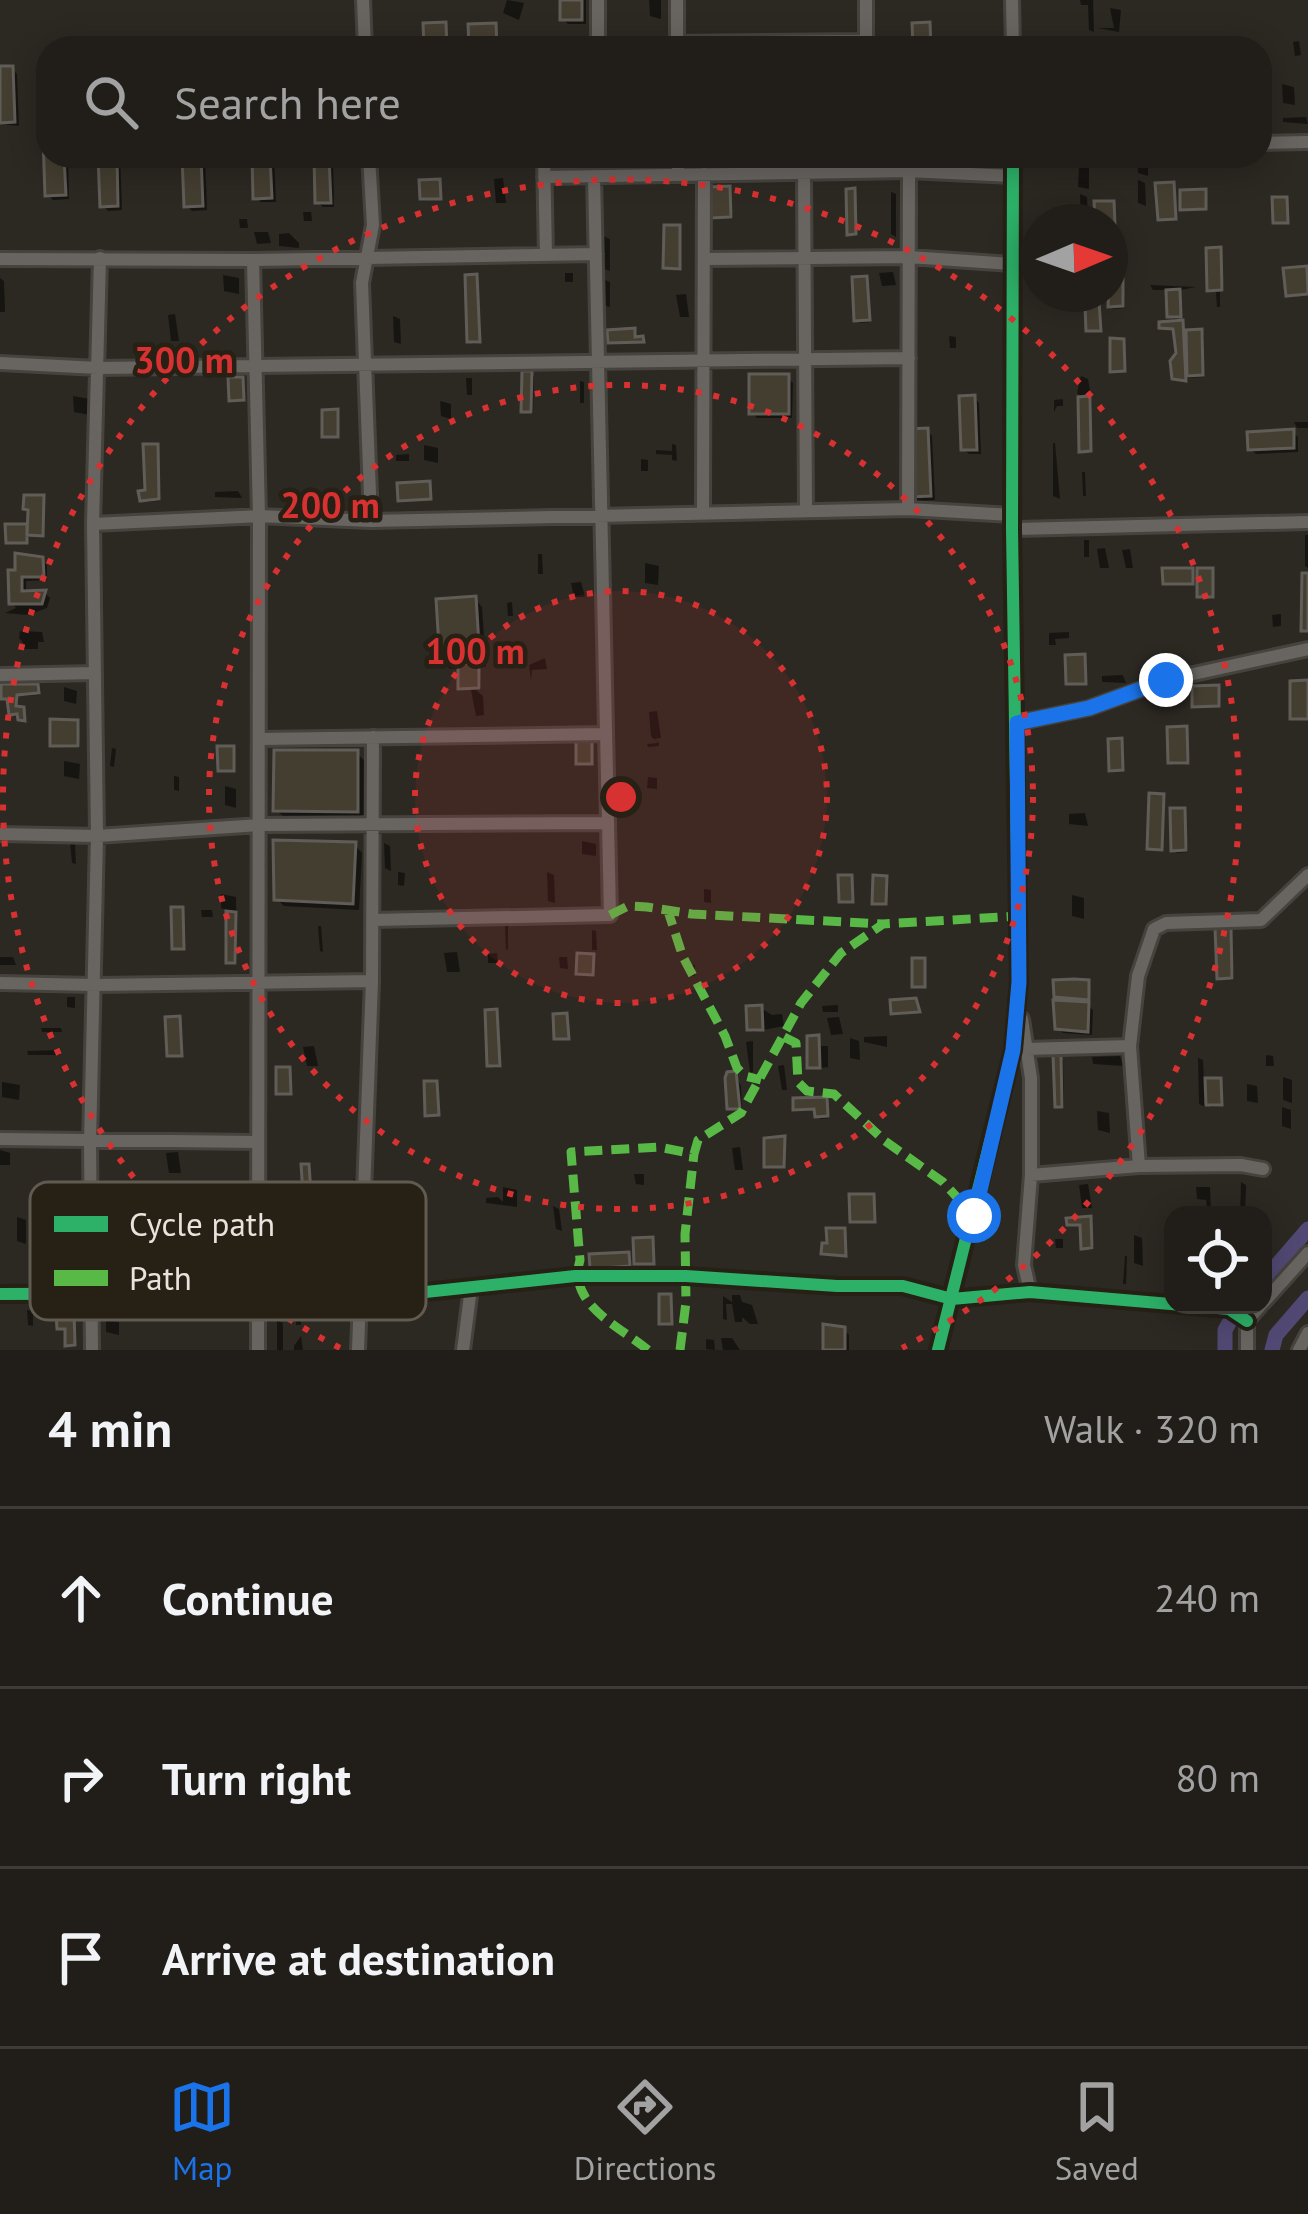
<!DOCTYPE html>
<html lang="en">
<head>
<meta charset="utf-8">
<style>
	body { margin:0; font-family:"PT Sans",sans-serif; background:#2d2b27; color:#f1f3f6 }
	.controls { position:absolute; right:36px; bottom:36px; display:grid; overflow:hidden; border-radius:24px; box-shadow:0 6px 30px #0003 }
	.controls button { width:108px; height:108px; display:grid; place-items:center; padding:0; border:0; border-bottom:3px solid #3e3c39; background:#211e1a; color:#f1f3f6; font:60px sans-serif }
	.compass { position:absolute; left:1020px; top:204px; width:108px; height:108px; border-radius:50%; background:#211e1a; box-shadow:0 6px 30px #0003; rotate:88deg }
	.stop { position:absolute; width:36px; height:36px; margin:-27px; border:9px solid #1a73e8; border-radius:50%; background:#fff }
	.stop.end { background:#1a73e8; border-color:#fff; box-shadow:0 3px 12px #0008 }
	.list { margin:0; padding:0; list-style:none }
	h2 { display:flex; justify-content:space-between; align-items:center; height:156px; margin:0; padding:0 48px; font-size:51px }
	h2 small { font-size:39px; font-weight:400; color:#a2a2a2 }
	.list li { display:grid; grid-template-columns:78px 1fr auto; gap:36px; align-items:center; box-sizing:border-box; height:180px; padding:0 48px; border-top:3px solid #3e3c39 }
	.list b { display:block; font-size:45px; white-space:nowrap }
	.list em { font-size:39px; font-style:normal; color:#a2a2a2 }
	.icon { flex:none; width:66px; height:66px; fill:none; stroke:currentColor; stroke-width:2; stroke-linecap:round; stroke-linejoin:round }
	.map { position:relative; flex:none; width:1308px; height:1350px; overflow:hidden }
	.search { position:absolute; background:#211e1a; box-shadow:0 6px 30px #0003; left:36px; right:36px; top:36px; height:132px; display:flex; align-items:center; gap:30px; box-sizing:border-box; padding:0 42px; border-radius:36px; color:#a2a2a2; font-size:45px }
	.sheet { height:696px; background:#211e1a }
	nav { display:flex; justify-content:space-around; align-items:center; box-sizing:border-box; height:168px; border-top:3px solid #3e3c39; background:#211e1a; font-size:33px; color:#a2a2a2 }
	nav a { display:grid; justify-items:center; gap:6px }
	nav .on { color:#1a73e8 }
	.map>svg:first-child { display:block }
</style>
</head>
<body>
<div class="map">
<svg width="1308" height="1350" viewBox="0 0 1308 1350">
	<rect width="100%" height="100%" fill="#2c2822"/>
	<path fill="#0007" d="M507 0 524 3 519 20 503 13Z
		M563 0H586V24H568L563 19Z
		M649 0H661V19L650 16Z
		M1080 0H1093L1094 32 1089 30 1088 5H1081Z
		M1110 8 1121 10 1119 32 1098 28H1114Z
		M1299 41 1301 55 1295 56 1293 42Z
		M0 69H12L17 74 19 126 0 124Z
		M45 69H48V124L47 123Z
		M1282 84 1294 87 1295 105 1283 103Z
		M1306 117 1308 124 1283 122V118Z
		M48 140V156H68L69 199 53 200 48 195Z
		M101 156H120L122 210 108 211 103 206Z
		M185 156H205L207 210 192 211 187 206Z
		M255 156H274L276 202H261L256 197Z
		M317 156H333L334 207H323L318 202Z
		M1137 156H1148V176L1138 173Z
		M1079 165 1089 168V189L1078 187Z
		M503 178 506 203H496L494 179Z
		M1138 180 1145 183 1146 206 1138 203Z
		M729 189 733 219H716L713 217Z
		M891 192 896 194V237L891 234Z
		M1080 194 1087 197 1088 222H1081Z
		M303 212H311L312 221H304Z
		M239 219H247L248 228H240Z
		M679 228 681 270H669L666 267Z
		M254 232H268L271 243 257 244Z
		M289 233 299 243V248L279 246V234Z
		M603 236 610 239V271L604 269Z
		M1220 250 1224 292H1220V307H1217L1216 292 1210 289Z
		M1121 257 1125 308 1113 309 1111 306Z
		M893 272 896 285 882 286 879 273Z
		M565 273H573V282H565Z
		M223 275 239 278V294L224 291Z
		M476 277 481 343 473 344 470 341Z
		M0 278 4 281 5 312H0Z
		M603 279 610 282V307L603 305Z
		M866 279 871 322 860 323 857 320Z
		M1150 285 1196 287 1181 290 1182 318 1178 319 1185 333 1204 335V377L1187 378V382L1175 378 1179 354 1176 331 1162 327 1177 323 1170 316 1169 290H1153Z
		M686 294 689 317H680L676 295Z
		M175 314 179 341H171L168 315Z
		M393 316 400 319 401 344 394 342Z
		M949 336 956 337V348H950Z
		M531 374 534 377 533 414 524 411Z
		M1081 376 1088 379 1092 401V453L1082 451 1081 397 1077 393Z
		M466 378H472V395H467Z
		M787 378 793 383 792 418H757L752 413Z
		M580 381 584 382V403H580Z
		M73 396 90 399V415L74 412Z
		M974 398 979 403 981 454H969L964 449Z
		M1063 399V406H1057L1054 412V400Z
		M440 401 451 404V419L441 416Z
		M1294 422H1308V428H1297Z
		M927 431 932 436 935 500 917 501 912 496Z
		M1292 432 1298 437V452L1256 454 1251 449Z
		M1053 443H1055L1060 499 1053 496Z
		M672 444 676 445 677 461 672 460V455L656 454V450L672 451Z
		M424 445 438 448V463L424 460Z
		M157 447 160 501 146 502 143 499 148 493Z
		M409 454V461H396V455Z
		M641 459 648 460V471H641Z
		M1082 472H1085L1086 496H1083Z
		M238 491 242 498 215 497V492Z
		M43 498 44 537 28 536V544H12L9 527H31L26 508Z
		M1305 535H1308V568L1305 566Z
		M1084 540H1089V557H1084Z
		M1105 548 1109 568H1100L1097 549Z
		M1130 549 1133 568H1126L1122 550Z
		M538 554H542L543 574H538Z
		M42 560 47 565V580L26 581V594L45 593 50 598 47 608 28 615 5 613 16 608 12 603 11 573Z
		M645 563 659 566 658 585 645 583Z
		M581 582 585 597H574L571 583Z
		M475 599 482 607 486 667H480L481 690H476L483 696 484 715 476 716 471 690 461 688V669H450L443 662Z
		M512 602 513 616H508L507 603Z
		M1281 614V626L1273 627 1272 615Z
		M20 631 42 632 44 642H38V649H21L20 645H25L19 638Z
		M1069 632V638L1055 639 1056 645H1049V633Z
		M545 658 547 669 532 670 531 680 529 665Z
		M1123 675 1126 683 1102 682V676Z
		M36 687 40 695 18 696V709L26 713 23 722 12 714 11 701 4 698Z
		M64 687 77 691 76 704 64 701Z
		M657 711 661 738 654 739 659 743V746L648 747 647 744 658 743 651 736 649 712Z
		M77 723 80 748 56 747 53 745Z
		M1186 729 1190 764 1174 765 1171 762Z
		M112 748 116 749 114 767 110 766Z
		M356 753 364 760V818L284 817 276 810Z
		M64 761 80 764 79 779 64 776Z
		M174 776 179 777V791L174 790Z
		M648 777 657 778V789L647 788Z
		M225 786 236 789V808L225 805Z
		M1162 797 1163 851H1153L1150 848Z
		M1184 811 1188 852 1177 853 1174 850Z
		M1085 813 1088 826 1069 824V814Z
		M582 841 596 844V856L582 854Z
		M70 842 75 843 76 864 72 863Z
		M384 843 390 846 391 871 385 868Z
		M355 845 362 853 359 910 284 906 277 899Z
		M398 872 405 873 404 886 398 885Z
		M547 872 554 875 555 903 548 901Z
		M704 889 711 890V903L704 902Z
		M221 894 236 897 237 964 229 961V911L221 908Z
		M1072 895 1084 898V919L1072 916Z
		M201 910H212L213 917H202Z
		M505 924H508V950L506 949Z
		M318 926H321L323 952 320 951Z
		M592 930 596 931 597 950H592Z
		M1230 931 1234 980H1223L1220 978Z
		M457 952 460 972H447L444 953Z
		M497 953 498 963H488V954Z
		M0 957H13L16 965H0Z
		M559 957H567L568 969 560 968Z
		M688 964 695 965V976L687 975Z
		M1087 983 1091 1001H1083L1093 1010 1092 1035 1063 1033 1058 1028 1064 1003 1057 996Z
		M67 997H75V1008L67 1007Z
		M822 1006 838 1005V1012H823Z
		M761 1008 772 1015 782 1014 784 1026 753 1032 750 1029Z
		M496 1012 501 1068H493L490 1065Z
		M839 1017 843 1034 831 1035 827 1018Z
		M41 1028H61L62 1032H42Z
		M887 1036V1047L864 1042V1037Z
		M850 1038 859 1041 860 1060 850 1058Z
		M818 1039 821 1046H828V1067L813 1069 810 1067Z
		M753 1041V1072H750L746 1042Z
		M314 1046 318 1066H307L303 1047Z
		M27 1051 60 1050V1055H28Z
		M1266 1055 1273 1056 1274 1066H1266Z
		M1120 1056 1123 1066 1093 1064 1092 1057Z
		M1060 1058 1063 1061 1064 1109 1058 1106Z
		M1198 1058 1203 1060 1204 1081 1223 1084V1106L1211 1107 1204 1100 1205 1107 1199 1104Z
		M784 1065 787 1090H782L778 1066Z
		M735 1074 741 1086 742 1110 730 1108Z
		M1283 1077 1292 1080V1103L1283 1100Z
		M2 1082 20 1085 19 1100 2 1097Z
		M1247 1084 1257 1086 1258 1103 1247 1101Z
		M826 1100 830 1118 820 1119 817 1111 796 1109Z
		M1282 1107 1291 1110V1129L1282 1126Z
		M1097 1111 1109 1113 1110 1133 1098 1130Z
		M740 1147 743 1170H735L732 1148Z
		M0 1150 10 1153V1165H0Z
		M178 1152 181 1173H169L166 1153Z
		M634 1174H644V1185L636 1184Z
		M353 1179 361 1182V1210L354 1208Z
		M1241 1182 1246 1185 1245 1215H1240Z
		M1088 1184 1092 1208H1082L1079 1185Z
		M503 1187 517 1190V1207L486 1203V1198L498 1197 503 1202Z
		M1196 1187H1210L1211 1212 1233 1215H1208L1206 1200 1197 1199Z
		M553 1206 559 1209 562 1231 556 1229Z
		M17 1217 26 1220V1244L17 1241Z
		M1090 1219 1094 1250H1087L1083 1226 1070 1224Z
		M1134 1235 1142 1238 1143 1266 1134 1263Z
		M1055 1239H1063V1248H1056Z
		M628 1255 632 1268 593 1267Z
		M1125 1256H1127L1126 1284H1123Z
		M732 1295H740L742 1302 752 1305 758 1324H750L742 1317V1322H735L732 1304H726L727 1320 723 1319V1296L732 1302Z
		M296 1307H301V1325H296Z
		M27 1310 33 1311V1326L28 1325Z
		M106 1320 119 1322V1335L106 1332Z
		M277 1320 283 1323V1350H277Z
		M844 1330 849 1335V1350H824Z
		M301 1336 303 1350H294V1346Z
		M721 1338H732L740 1350H723Z
		M706 1339 714 1340 715 1350 706 1349Z"/>
	<g fill="none" stroke-linecap="round" stroke-linejoin="round">
		<path stroke="#514973" stroke-width="15" d="M1263 1281 1308 1229
			M1225 1350V1330L1233 1316
			M1272 1350 1276 1335 1308 1298"/>
	</g>
	<path fill="#443e31" stroke="#605c57" stroke-width="3" d="M560 0H582V20H560Z
		M446 22 447 48H424L423 23Z
		M930 22 931 48H913L912 23Z
		M496 23 497 48H469L468 24Z
		M0 66H13L15 122 0 123Z
		M43 137H48V156H64L66 195 45 196Z
		M98 156H117L118 206 100 207Z
		M182 156H201L203 206 184 207Z
		M252 156H270L272 198 253 199Z
		M314 156H329L331 203H315Z
		M440 179 441 199H420L419 180Z
		M1174 182 1176 219 1158 220 1155 183Z
		M730 186 731 217 710 218V187Z
		M855 188 856 234 847 235 846 189Z
		M1206 189V209L1180 210V190Z
		M1272 197H1287L1288 223H1273Z
		M1094 201H1114L1115 225 1095 222Z
		M664 225H680V269L663 268Z
		M1221 247 1222 290 1207 291 1206 248Z
		M1110 254H1123V306L1108 307Z
		M1307 266 1308 294 1286 296 1283 268Z
		M477 274 480 342H467L465 275Z
		M867 276 870 320 854 321 852 277Z
		M1180 289 1181 317H1167L1166 290Z
		M1092 301H1099L1101 331H1086L1085 306H1092Z
		M1183 320 1186 381 1172 379 1170 361 1176 353 1173 329 1159 328V322Z
		M635 328V337L643 336 644 342 608 343 607 330Z
		M1202 329 1203 375 1187 376 1186 330Z
		M1110 338 1124 339 1125 371 1110 372Z
		M522 371H532L531 412H521Z
		M749 374H789V414H749Z
		M228 377H243L244 400 229 401Z
		M975 395 977 450H961L959 396Z
		M1090 396 1091 451 1079 452 1078 397Z
		M338 409V437H322V410Z
		M928 428 931 496 909 497 906 429Z
		M1294 429V448L1248 450 1247 432Z
		M143 444H158L159 499 140 501 138 491 145 490Z
		M430 481 431 499 398 501 397 483Z
		M24 495H44L43 536 27 535 28 510 23 509Z
		M5 524H27V543H6Z
		M15 553 43 557 44 577H22V591L46 590 42 604H9L8 570H15Z
		M1162 568H1193V584H1163Z
		M1197 568H1213V597H1197Z
		M1302 573H1308V631H1301Z
		M476 596 480 661 440 663 436 599Z
		M1085 654 1086 684H1066L1065 655Z
		M458 663H479V688L458 689Z
		M1308 680V719H1290V681Z
		M1 684H38L39 693 17 695 16 706 24 707 25 721 18 720 17 714 9 715 7 699H1Z
		M1219 685V706L1192 707V686Z
		M50 719 78 720V746H50Z
		M1187 726 1188 763H1168L1167 727Z
		M1122 738 1123 770 1109 771 1108 739Z
		M592 740V764H576V741Z
		M217 746H234V771H218Z
		M274 750H358V812L273 811Z
		M1149 793 1164 794 1162 850 1147 849Z
		M1170 808H1185L1186 850 1171 851Z
		M273 840 356 842 353 904 274 900Z
		M838 875H852L853 902H839Z
		M873 875 887 876 886 904H872Z
		M171 907H183L184 949H172Z
		M226 911 236 912 235 963H226Z
		M1215 928H1231L1232 978 1217 979Z
		M577 953 594 954 593 975 576 974Z
		M912 958H925V987H912Z
		M1074 979 1089 980V1000L1054 997 1053 980Z
		M916 998 920 1012 891 1014 890 1000Z
		M1053 1000 1089 1002 1088 1032 1055 1029Z
		M762 1005 763 1030H747L746 1006Z
		M497 1009 500 1066H487L485 1010Z
		M567 1013 569 1039H554L553 1014Z
		M180 1016 182 1056H167L165 1017Z
		M819 1035 820 1068H807V1036Z
		M1053 1055H1061L1062 1107H1055Z
		M276 1067H290L291 1094H276Z
		M736 1071 740 1109H727L725 1078 727 1072Z
		M1205 1078H1221L1222 1105H1206Z
		M424 1081H437L439 1115 425 1116Z
		M827 1097 828 1116 815 1117 814 1109 793 1110V1098Z
		M785 1136 784 1167H764V1138Z
		M301 1164H309L312 1209 304 1210Z
		M849 1194H874L875 1222H850Z
		M1091 1216 1092 1248 1081 1249 1080 1225H1067L1066 1218Z
		M826 1228H845L846 1256 821 1254 822 1243H827Z
		M653 1237 654 1264H634L633 1238Z
		M629 1252 630 1266 590 1269 589 1254Z
		M659 1294H671L672 1324H659Z
		M74 1312 75 1345 65 1346V1329H57L56 1313Z
		M823 1324 845 1327V1350H823Z"/>
	<g fill="none" stroke-linecap="round" stroke-linejoin="round">
		<g stroke="#46433e" stroke-width="18">
			<path id="minor" d="M363 0 365 48
				M598 0V48
				M677 0V47
				M866 0V47
				M1012 0 1013 48
				M677 43 866 41
				M1260 143 1308 142
				M369 156 373 225 362 283 371 521
				M544 156 546 255
				M678 156V174
				M804 172 806 511
				M544 177 909 171 1012 176
				M0 259 253 260 596 254
				M704 259 909 257 1012 264
				M253 260 259 516 258 1350
				M0 363 98 368 909 358
				M908 509 909 171
				M703 512 704 174
				M93 524 259 516 371 521 908 509 1012 515
				M1012 529 1308 522
				M0 675 95 673
				M1017 723 1089 708 1166 680 1308 649
				M259 739 606 734
				M0 834 97 836 259 825 608 823
				M373 920 610 915 594 176
				M0 983 95 985 372 981
				M1022 1019 1031 1078V1175L1024 1265 1030 1292
				M1130 1046 1139 1166 1241 1165 1263 1169
				M1026 1049 1130 1046 1138 976 1154 929 1166 923 1261 920 1308 875
				M0 1139 256 1142
				M1031 1175 1139 1166
				M0 1294 258 1293 360 1299 575 1276H686L837 1286H903L952 1299 1030 1292 1229 1309 1247 1321
				M1263 1303 1308 1253
				M92 1350 90 1142 97 836 93 524 100 258
				M358 1350 372 981 373 737
				M463 1350 471 1288
				M938 1350 1013 1050 1019 982 1012 529 1013 156
				M1247 1350V1321L1261 1305
				M1299 1350 1308 1333"/>
		</g>
		<use href="#minor" stroke="#686561" stroke-width="12"/>
		<path stroke="#58b947" stroke-width="9" stroke-dasharray="18 9" stroke-linecap="butt" d="M667 908 683 957 725 1036 737 1068 745 1076 761 1080
			M610 915 628 906 647 907 692 914 883 924
			M784 1037 796 1043 798 1082 807 1091 834 1094 885 1141 943 1182 974 1216
			M648 1350C619 1326 567 1304 580 1260L571 1152 659 1147 694 1154 698 1140 741 1113 801 1003 841 953 883 924 1020 916
			M680 1350 686 1302 685 1234 694 1154"/>
		<g stroke="#262015" stroke-width="20">
			<path id="cycleway" d="M0 1294 258 1293 360 1299 575 1276H686L837 1286H903L952 1299 1030 1292 1229 1309 1247 1321
				M938 1350 1013 1050 1019 982 1012 529 1013 156"/>
		</g>
		<use href="#cycleway" stroke="#2db169" stroke-width="12"/>
	</g>
	<g fill="none" stroke-linecap="round" stroke-linejoin="round">
		<path stroke="#1a73e8" stroke-width="15" d="M974 1216 1013 1050 1019 982 1017 723 1089 708 1166 680"/>
	</g>
	<circle cx="621" cy="797" r="206" fill="#d73131" fill-opacity=".12"/>
	<g fill="none" stroke="#d73131" stroke-width="6" stroke-dasharray="6 12">
		<circle cx="621" cy="797" r="206"/>
		<circle cx="621" cy="797" r="412"/>
		<path d="M340 1348A618 618 0 1 1 902 1348"/>
	</g>
	<rect x="30" y="1182" width="396" height="138" rx="18" fill="#262015" stroke="#605a51" stroke-width="3"/>
	<rect x="54" y="1216" width="54" height="16" fill="#2db169"/>
	<rect x="54" y="1270" width="54" height="16" fill="#58b947"/>
	<g font-size="33" fill="#e8e3dc">
		<text x="129" y="1236">Cycle path</text>
		<text x="129" y="1290">Path</text>
	</g>
	<circle cx="621" cy="797" r="18" fill="#d73131" stroke="#262015" stroke-width="6"/>
	<g font-size="36" text-anchor="middle" font-weight="bold" fill="#d73131" stroke="#262015" stroke-width="9" stroke-linejoin="round" paint-order="stroke">
		<text x="184" y="373">300 m</text>
		<text x="330" y="518">200 m</text>
		<text x="475" y="664">100 m</text>
	</g>
</svg>
<div class="controls">
<button><svg class="icon" aria-label="locate" viewBox="0 0 24 24"><circle cx="12" cy="12" r="6"/><path d="M12 2v4M12 18v4M2 12h4M18 12h4"/></svg></button>
</div>
<svg class="compass" viewBox="-18 -18 36 36"><path d="M0-13l5 13h-10z" fill="#e53935"/><path d="M0 13l5-13h-10z" fill="#a2a2a2"/></svg>
<div class="stop" style="left:974px;top:1216px"></div>
<div class="stop end" style="left:1166px;top:680px"></div>
<div class="search"><svg class="icon" aria-label="search" viewBox="0 0 24 24"><circle cx="10" cy="10" r="6"/><path d="M15 15l6 6"/></svg>Search here</div>
</div>
<section class="sheet">
<h2>4 min<small>Walk · 320 m</small></h2>
<ul class="list">
<li><svg class="icon" aria-label="ahead" viewBox="0 0 24 24"><path d="M12 20V5M6 11l6-6 6 6"/></svg><div><b>Continue</b></div><em>240 m</em></li>
<li><svg class="icon" aria-label="right" viewBox="0 0 24 24"><path d="M7 20v-9h11M14 6l5 5-5 5"/></svg><div><b>Turn right</b></div><em>80 m</em></li>
<li><svg class="icon" aria-label="arrive" viewBox="0 0 24 24"><path d="M6 21V4h12l-3 4 3 4H6"/></svg><div><b>Arrive at destination</b></div></li>
</ul>
</section>
<nav>
<a class="on"><svg class="icon" aria-label="map" viewBox="0 0 24 24"><path d="M3 6l6-2 6 2 6-2v14l-6 2-6-2-6 2zM9 4v14M15 6v14"/></svg>Map</a>
<a><svg class="icon" aria-label="directions" viewBox="0 0 24 24"><path d="M12 3l9 9-9 9-9-9zM9 14v-3h6M13 9l2 2-2 2"/></svg>Directions</a>
<a><svg class="icon" aria-label="saved" viewBox="0 0 24 24"><path d="M7 4h10v16l-5-4-5 4z"/></svg>Saved</a>
</nav>
</body>
</html>
